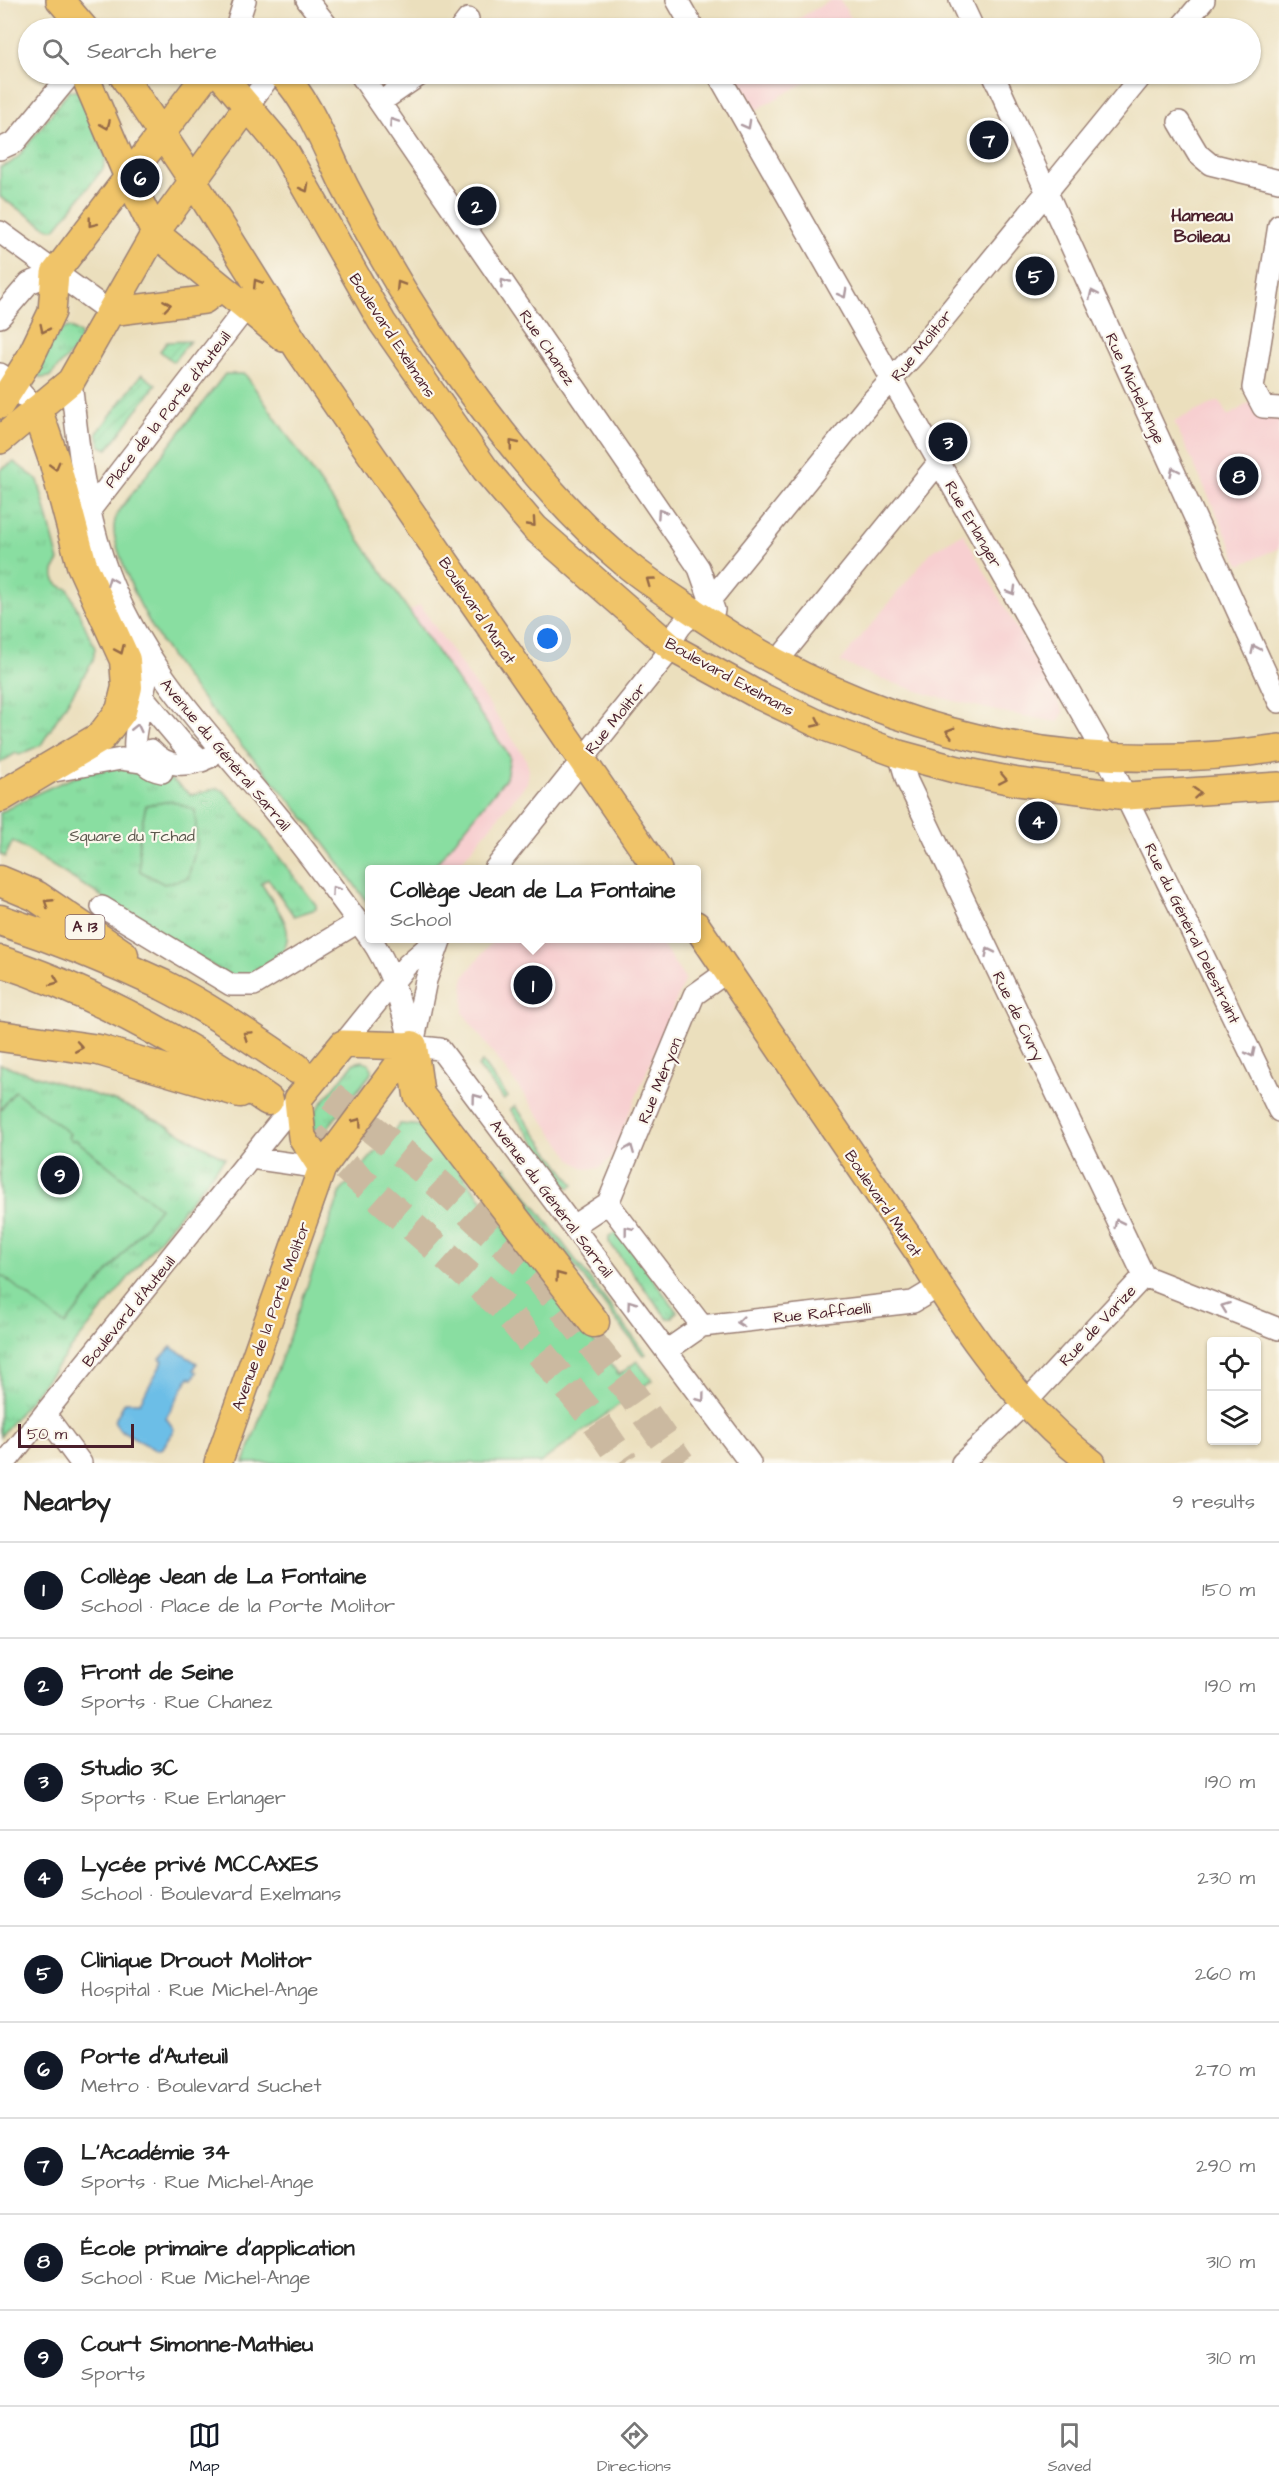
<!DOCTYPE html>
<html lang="en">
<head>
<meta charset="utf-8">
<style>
	body { margin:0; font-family:"Architects Daughter",sans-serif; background:#f6f6f6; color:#222 }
	.controls { position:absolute; right:18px; bottom:18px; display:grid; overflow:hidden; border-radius:6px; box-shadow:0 2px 4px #0004 }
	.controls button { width:54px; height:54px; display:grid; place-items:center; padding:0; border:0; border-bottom:2px solid #e0e0e0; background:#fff; color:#222; font:30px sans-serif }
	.scale { position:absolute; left:18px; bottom:15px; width:116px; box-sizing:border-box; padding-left:6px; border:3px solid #4a1f2b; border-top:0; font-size:16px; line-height:21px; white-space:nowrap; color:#4a1f2b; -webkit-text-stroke:4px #fbf7ec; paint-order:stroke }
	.you { position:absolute; left:548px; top:639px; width:21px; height:21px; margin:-15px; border:4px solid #fff; border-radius:50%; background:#1a73e8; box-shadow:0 0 0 9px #1a73e833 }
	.badge { display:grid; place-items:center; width:39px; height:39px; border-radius:50%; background:#111827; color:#fff; font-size:20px; font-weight:700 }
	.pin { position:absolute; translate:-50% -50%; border:3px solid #fff; box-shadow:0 2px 6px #0006 }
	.popup { position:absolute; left:365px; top:865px; width:336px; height:78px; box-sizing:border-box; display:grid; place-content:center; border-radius:6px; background:#fff; filter:drop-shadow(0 2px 4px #0005); font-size:20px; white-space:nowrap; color:#767676 }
	.popup b { font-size:22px; color:#222 }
	.popup::after { content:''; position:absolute; left:50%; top:100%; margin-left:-12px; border:12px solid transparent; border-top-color:#fff }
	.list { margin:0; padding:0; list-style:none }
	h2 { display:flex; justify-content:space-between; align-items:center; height:78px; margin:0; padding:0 24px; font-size:26px }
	h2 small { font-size:20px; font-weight:400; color:#767676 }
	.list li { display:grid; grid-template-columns:39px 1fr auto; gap:18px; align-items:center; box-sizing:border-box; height:96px; padding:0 24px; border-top:2px solid #e0e0e0 }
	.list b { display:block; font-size:22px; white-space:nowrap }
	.list p { margin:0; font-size:20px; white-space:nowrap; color:#767676 }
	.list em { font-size:20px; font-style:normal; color:#767676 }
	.icon { flex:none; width:33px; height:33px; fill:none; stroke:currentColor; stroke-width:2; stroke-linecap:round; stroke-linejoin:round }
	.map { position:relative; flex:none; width:1279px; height:1463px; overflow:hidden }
	.search { position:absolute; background:#fff; box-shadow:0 2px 4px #0004; left:18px; right:18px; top:18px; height:66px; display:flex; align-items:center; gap:15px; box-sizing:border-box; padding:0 21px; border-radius:33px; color:#767676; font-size:22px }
	.sheet { height:942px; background:#fff }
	nav { display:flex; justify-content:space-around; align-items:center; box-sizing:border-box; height:84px; border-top:2px solid #e0e0e0; background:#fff; font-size:16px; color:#767676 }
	nav a { display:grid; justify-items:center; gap:3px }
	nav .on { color:#111827 }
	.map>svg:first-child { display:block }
</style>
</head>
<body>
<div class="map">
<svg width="1279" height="1463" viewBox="0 0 1279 1463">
	<defs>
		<pattern id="grass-tufts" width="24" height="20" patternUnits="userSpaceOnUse" patternTransform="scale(1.5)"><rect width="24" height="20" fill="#89dea1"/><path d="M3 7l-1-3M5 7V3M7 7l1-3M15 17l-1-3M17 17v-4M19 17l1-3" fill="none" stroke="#78be8b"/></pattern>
		<pattern id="garden-furrows" width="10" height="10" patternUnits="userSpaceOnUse" patternTransform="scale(1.5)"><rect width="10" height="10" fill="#89dea1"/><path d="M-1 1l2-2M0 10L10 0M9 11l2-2" fill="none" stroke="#78be8b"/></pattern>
	</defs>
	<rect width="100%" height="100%" fill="#fbf7ec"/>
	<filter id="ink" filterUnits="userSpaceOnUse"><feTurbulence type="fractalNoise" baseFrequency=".0167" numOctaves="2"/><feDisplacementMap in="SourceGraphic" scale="12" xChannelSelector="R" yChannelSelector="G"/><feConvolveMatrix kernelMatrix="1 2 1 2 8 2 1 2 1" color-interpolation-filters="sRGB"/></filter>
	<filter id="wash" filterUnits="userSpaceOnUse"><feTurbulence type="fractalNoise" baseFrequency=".008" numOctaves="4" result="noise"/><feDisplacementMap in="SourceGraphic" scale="24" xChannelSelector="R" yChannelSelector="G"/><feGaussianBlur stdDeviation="1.35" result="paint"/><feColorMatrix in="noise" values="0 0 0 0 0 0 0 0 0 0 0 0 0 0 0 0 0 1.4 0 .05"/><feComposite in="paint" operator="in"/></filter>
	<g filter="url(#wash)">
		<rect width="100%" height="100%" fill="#ebdfbd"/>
		<path fill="#f7cfd0" d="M831 0H840L857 28H782Z
			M735 74H820L756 110Z
			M1219 401 1228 416 1252 401 1279 416V548L1240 565 1174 421Z
			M963 533 1064 712 1058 722 1001 712 934 696 887 681 840 662 931 552Z
			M420 605 525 757 529 770 527 783 455 869H432L506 778 436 652 408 612Z
			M495 938 658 939 685 979 611 1158 599 1168 586 1169 574 1162 463 1013 464 976Z"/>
		<path fill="url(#grass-tufts)" stroke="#6a7e66" stroke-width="1.5" d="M69 91H79L106 158 103 169 55 229H49L0 197V167L9 164 19 156Z
			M69 327 80 334 79 345 49 377 41 378 36 373V367L61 330Z
			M14 462 38 480 59 561C50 573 52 585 68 589L95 648 93 661 41 745 19 755 16 753 0 763V470Z
			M117 763 162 772 191 795 218 788 224 791 259 831 316 905V909L294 916 268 879 261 883C285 922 305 936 263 976L227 975 13 841 5 857 0 854V813C38 791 75 775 117 763Z
			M363 1061 369 1063 372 1070 370 1075 324 1132H316L313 1127 316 1110 354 1063Z
			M482 1062 508 1097 504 1100 478 1066Z
			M0 1064 120 1103 164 1124 225 1158 0 1437Z
			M515 1106 574 1185 569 1188 510 1109Z
			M505 1166 646 1354 643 1355 501 1169Z
			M619 1232 677 1312 672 1318H667L609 1242V1236Z"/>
		<path fill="url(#garden-furrows)" stroke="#6a7e66" stroke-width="1.5" d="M190 341 173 362 160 351 167 342Z
			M142 374 156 385 108 449 100 446 97 433Z"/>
		<path fill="#89dea1" stroke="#6a7e66" stroke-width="1.5" d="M225 374H245L510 757 506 778 432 869 370 870 369 905C349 877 329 848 307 821 241 740 158 666 123 564 117 546 109 530 118 512Z
			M172 801 195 810 197 844 188 878 164 884 140 871 139 839 146 805Z
			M15 1091 70 1134 68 1137 73 1141 75 1139 160 1208 65 1325 0 1274V1110Z
			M400 1124 423 1126 563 1300 619 1375 637 1361 652 1380 540 1463H244L341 1191Z"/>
		<path fill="#6cbee7" stroke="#5b6e89" stroke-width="1.5" d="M171 1347 197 1363 194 1370 197 1372 193 1379 189 1377 166 1418 174 1429 163 1448 155 1450 119 1429 114 1421 125 1402H140L163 1361 160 1359Z"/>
	</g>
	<g filter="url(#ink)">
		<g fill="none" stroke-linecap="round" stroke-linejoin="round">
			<path stroke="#cbb9a0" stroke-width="30" stroke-dasharray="30 15" stroke-linecap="butt" d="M296 1068 426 1172 536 1274 631 1393 680 1463
				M312 1137 502 1306 594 1419 624 1463"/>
			<g stroke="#9a7f74" stroke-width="24">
				<path id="minor" d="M307 0 329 28
					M677 0 693 28
					M960 0 973 28
					M236 28 245 0
					M461 28 468 19
					M1180 28 1204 0
					M360 74 699 568 714 610
					M718 74 1106 756 1279 1111
					M993 74 1279 702
					M389 96 421 74
					M247 107 271 74
					M1179 122 1198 154 1210 164 1279 181
					M0 149 15 142 71 74
					M1279 225 1253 388 1263 407 1279 408
					M0 232 110 312
					M0 317 29 283 55 273
					M0 374 14 385 37 411
					M71 381C78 446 85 512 108 573 144 669 209 733 273 810 307 851 338 895 370 938
					M90 510 245 309
					M151 659C148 675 132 737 135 748 139 761 149 770 162 772
					M776 663 939 462
					M144 698 182 743 202 761
					M151 750C168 769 188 767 210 757
					M899 754 907 781 1144 1276
					M54 771 121 759 142 762
					M494 870 672 648C673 633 684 618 698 615L868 405 914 355 1143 74
					M102 907 231 985H254L358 922
					M370 938C393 970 402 1010 412 1046
					M343 1044 407 965 438 938
					M413 1045 426 980 441 938
					M412 1046 440 1049 750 1463
					M251 1158 322 1168
					M608 1203 694 995 728 971
					M608 1203 702 1326
					M573 1226 608 1203
					M666 1351 702 1326 913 1302 938 1287
					M45 1414 81 1463
					M5 1463 298 1099
					M962 1463 1026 1402 1144 1276 1279 1329"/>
			</g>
			<g stroke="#9a7f74" stroke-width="30">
				<path id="major" d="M60 0 84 28
					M84 74 128 177 155 233 284 338
					M122 74 193 181 299 350 658 870
					M220 74 284 150 382 322 485 469 535 528 672 648 760 696 825 727 899 754 958 770 1018 782 1127 796 1279 786
					M281 74C307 96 329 155 345 187 370 236 397 283 427 329 481 409 551 502 625 563 649 583 675 599 700 616 875 734 1070 779 1279 748
					M110 312 204 300 220 288
					M0 405 30 358 52 312 55 273 207 74
					M0 440 71 381 155 233 247 107
					M696 925 917 1250C963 1328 1019 1408 1092 1463
					M322 1168 302 1137 298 1099 343 1044 412 1046
					M218 1463 322 1168 412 1046"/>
			</g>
			<g stroke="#9a7f74" stroke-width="33">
				<path id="highway" d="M0 797 101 737 121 711 127 687 125 660 82 565 54 460 37 411
					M0 881 36 896 123 955
					M0 920C55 938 110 960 163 985 209 1008 253 1039 296 1068
					M0 961C97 993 185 1043 268 1100
					M0 1036 99 1050 240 1092
					M412 1046 419 1095 594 1322"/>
			</g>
			<use href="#minor" stroke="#fff" stroke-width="21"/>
			<use href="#major" stroke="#f0c469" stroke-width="27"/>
			<use href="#highway" stroke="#f0c469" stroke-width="30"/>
		</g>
		<defs><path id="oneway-chevron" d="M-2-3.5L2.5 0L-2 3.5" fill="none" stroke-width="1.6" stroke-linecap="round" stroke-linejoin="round" transform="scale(1.5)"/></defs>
		<g stroke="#ae9aa0">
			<use href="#oneway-chevron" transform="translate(393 122) rotate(-124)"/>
			<use href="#oneway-chevron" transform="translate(747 125) rotate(61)"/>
			<use href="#oneway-chevron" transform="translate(504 283) rotate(-124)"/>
			<use href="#oneway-chevron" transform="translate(843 294) rotate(61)"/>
			<use href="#oneway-chevron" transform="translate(1093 294) rotate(-115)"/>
			<use href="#oneway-chevron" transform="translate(1174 471) rotate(-115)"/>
			<use href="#oneway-chevron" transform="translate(661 513) rotate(-124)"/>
			<use href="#oneway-chevron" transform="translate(111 581) rotate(-112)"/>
			<use href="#oneway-chevron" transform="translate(1012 591) rotate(60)"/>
			<use href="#oneway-chevron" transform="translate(1255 649) rotate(-115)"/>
			<use href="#oneway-chevron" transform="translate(137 728) rotate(-77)"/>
			<use href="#oneway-chevron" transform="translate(335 890) rotate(-126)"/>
			<use href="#oneway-chevron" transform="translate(989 952) rotate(-116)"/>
			<use href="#oneway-chevron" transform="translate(1251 1053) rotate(64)"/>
			<use href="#oneway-chevron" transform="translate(476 1098) rotate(-127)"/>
			<use href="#oneway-chevron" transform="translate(630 1149) rotate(-68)"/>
			<use href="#oneway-chevron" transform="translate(1118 1223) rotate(-116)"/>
			<use href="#oneway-chevron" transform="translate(628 1230) rotate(-128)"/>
			<use href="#oneway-chevron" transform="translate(631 1304) rotate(-126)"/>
			<use href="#oneway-chevron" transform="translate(1225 1307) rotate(-159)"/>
			<use href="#oneway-chevron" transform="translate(741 1322) rotate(174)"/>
			<use href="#oneway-chevron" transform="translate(701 1398) rotate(53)"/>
		</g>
		<g stroke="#956947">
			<use href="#oneway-chevron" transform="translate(106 125) rotate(67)"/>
			<use href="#oneway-chevron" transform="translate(305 188) rotate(61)"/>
			<use href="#oneway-chevron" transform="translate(92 223) rotate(128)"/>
			<use href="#oneway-chevron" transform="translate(257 283) rotate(-122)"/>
			<use href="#oneway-chevron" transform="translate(400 285) rotate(-122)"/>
			<use href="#oneway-chevron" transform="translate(167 305) rotate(-8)"/>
			<use href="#oneway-chevron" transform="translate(44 329) rotate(116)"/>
			<use href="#oneway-chevron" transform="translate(513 444) rotate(-129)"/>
			<use href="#oneway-chevron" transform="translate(55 466) rotate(75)"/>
			<use href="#oneway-chevron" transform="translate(532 523) rotate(48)"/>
			<use href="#oneway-chevron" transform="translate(650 581) rotate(-144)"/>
			<use href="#oneway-chevron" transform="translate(120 650) rotate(66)"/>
			<use href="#oneway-chevron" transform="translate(817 723) rotate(25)"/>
			<use href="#oneway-chevron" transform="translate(950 732) rotate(-164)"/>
			<use href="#oneway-chevron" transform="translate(1003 779) rotate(11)"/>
			<use href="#oneway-chevron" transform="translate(1197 793) rotate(-4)"/>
			<use href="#oneway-chevron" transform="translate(48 903) rotate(-147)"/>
			<use href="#oneway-chevron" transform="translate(55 981) rotate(22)"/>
			<use href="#oneway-chevron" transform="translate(247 1035) rotate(-146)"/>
			<use href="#oneway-chevron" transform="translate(79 1047) rotate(10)"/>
			<use href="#oneway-chevron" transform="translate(358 1122) rotate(-53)"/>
			<use href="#oneway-chevron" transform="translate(559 1276) rotate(-127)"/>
		</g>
	</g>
	<g text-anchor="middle" stroke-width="4.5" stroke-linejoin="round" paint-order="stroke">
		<rect fill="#fbf7ec" stroke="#7f6065" stroke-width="1.5" x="65.5" y="915" width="39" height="24" rx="4.5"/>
		<g font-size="15" font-weight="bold" fill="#4a1f2b">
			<text x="85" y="932">A 13</text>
		</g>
		<g font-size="16" fill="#4a1f2b" stroke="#fbf7ec">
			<text transform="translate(393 335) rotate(57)" y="6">Boulevard Exelmans</text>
			<text transform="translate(921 345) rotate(-51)" y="6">Rue Molitor</text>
			<text transform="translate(548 347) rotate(56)" y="6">Rue Chanez</text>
			<text transform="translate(1136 388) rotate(65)" y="6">Rue Michel-Ange</text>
			<text transform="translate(167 409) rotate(-52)" y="6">Place de la Porte d'Auteuil</text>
			<text transform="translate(974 524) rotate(60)" y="6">Rue Erlanger</text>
			<text transform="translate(478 610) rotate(56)" y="6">Boulevard Murat</text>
			<text transform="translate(730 676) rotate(29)" y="6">Boulevard Exelmans</text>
			<text transform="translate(615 718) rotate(-51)" y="6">Rue Molitor</text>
			<text transform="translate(226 754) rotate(50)" y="6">Avenue du Général Sarrail</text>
			<text transform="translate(1193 933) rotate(64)" y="6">Rue du Général Delestraint</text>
			<text transform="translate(1019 1016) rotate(64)" y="6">Rue de Civry</text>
			<text transform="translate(659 1080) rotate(-68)" y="6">Rue Méryon</text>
			<text transform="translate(552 1198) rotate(53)" y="6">Avenue du Général Sarrail</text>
			<text transform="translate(884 1203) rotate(56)" y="6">Boulevard Murat</text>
			<text transform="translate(128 1311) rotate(-51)" y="6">Boulevard d'Auteuil</text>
			<text transform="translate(822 1312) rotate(-6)" y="6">Rue Raffaelli</text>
			<text transform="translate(270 1316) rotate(-70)" y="6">Avenue de la Porte Molitor</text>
			<text transform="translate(1097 1325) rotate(-47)" y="6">Rue de Varize</text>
		</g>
		<g font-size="16" fill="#5d584e" stroke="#fbf7ec">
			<text x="132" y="841">Square du Tchad</text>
		</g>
		<g font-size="18" font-weight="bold" fill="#4a1f2b" stroke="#fbf7ec">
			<text x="1202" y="221">Hameau<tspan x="1202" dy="21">Boileau</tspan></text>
		</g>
	</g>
</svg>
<div class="controls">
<button><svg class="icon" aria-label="locate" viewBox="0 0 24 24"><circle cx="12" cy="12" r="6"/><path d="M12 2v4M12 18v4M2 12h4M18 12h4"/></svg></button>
<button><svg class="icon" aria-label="layers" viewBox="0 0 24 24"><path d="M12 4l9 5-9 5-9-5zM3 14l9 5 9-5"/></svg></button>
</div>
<div class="scale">50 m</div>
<div class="you"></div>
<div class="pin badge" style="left:533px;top:985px">1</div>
<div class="popup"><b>Collège Jean de La Fontaine</b>School</div>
<div class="pin badge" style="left:477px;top:206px">2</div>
<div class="pin badge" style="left:948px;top:442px">3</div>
<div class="pin badge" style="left:1038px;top:821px">4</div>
<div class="pin badge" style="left:1035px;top:276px">5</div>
<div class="pin badge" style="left:140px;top:178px">6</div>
<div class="pin badge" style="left:989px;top:140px">7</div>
<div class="pin badge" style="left:1239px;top:476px">8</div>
<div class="pin badge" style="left:60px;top:1175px">9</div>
<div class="search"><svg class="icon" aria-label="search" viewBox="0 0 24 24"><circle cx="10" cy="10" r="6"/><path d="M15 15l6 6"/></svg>Search here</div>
</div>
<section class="sheet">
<h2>Nearby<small>9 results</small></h2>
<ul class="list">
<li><span class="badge">1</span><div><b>Collège Jean de La Fontaine</b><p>School · Place de la Porte Molitor</p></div><em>150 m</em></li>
<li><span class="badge">2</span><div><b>Front de Seine</b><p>Sports · Rue Chanez</p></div><em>190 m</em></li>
<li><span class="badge">3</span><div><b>Studio 3C</b><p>Sports · Rue Erlanger</p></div><em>190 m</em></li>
<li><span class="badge">4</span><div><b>Lycée privé MCCAXES</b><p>School · Boulevard Exelmans</p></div><em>230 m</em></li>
<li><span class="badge">5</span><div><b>Clinique Drouot Molitor</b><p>Hospital · Rue Michel-Ange</p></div><em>260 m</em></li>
<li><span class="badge">6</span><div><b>Porte d'Auteuil</b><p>Metro · Boulevard Suchet</p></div><em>270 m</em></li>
<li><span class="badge">7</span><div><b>L’Académie 34</b><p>Sports · Rue Michel-Ange</p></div><em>290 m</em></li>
<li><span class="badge">8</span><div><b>École primaire d'application</b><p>School · Rue Michel-Ange</p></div><em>310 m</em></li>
<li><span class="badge">9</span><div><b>Court Simonne-Mathieu</b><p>Sports</p></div><em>310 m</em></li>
</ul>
</section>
<nav>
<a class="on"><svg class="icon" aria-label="map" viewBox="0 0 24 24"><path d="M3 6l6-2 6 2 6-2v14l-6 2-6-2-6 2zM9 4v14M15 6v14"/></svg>Map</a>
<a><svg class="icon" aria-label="directions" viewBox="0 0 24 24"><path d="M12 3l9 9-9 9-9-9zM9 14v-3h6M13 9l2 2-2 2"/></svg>Directions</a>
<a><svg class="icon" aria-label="saved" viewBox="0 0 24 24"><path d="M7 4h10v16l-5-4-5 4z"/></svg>Saved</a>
</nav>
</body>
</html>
